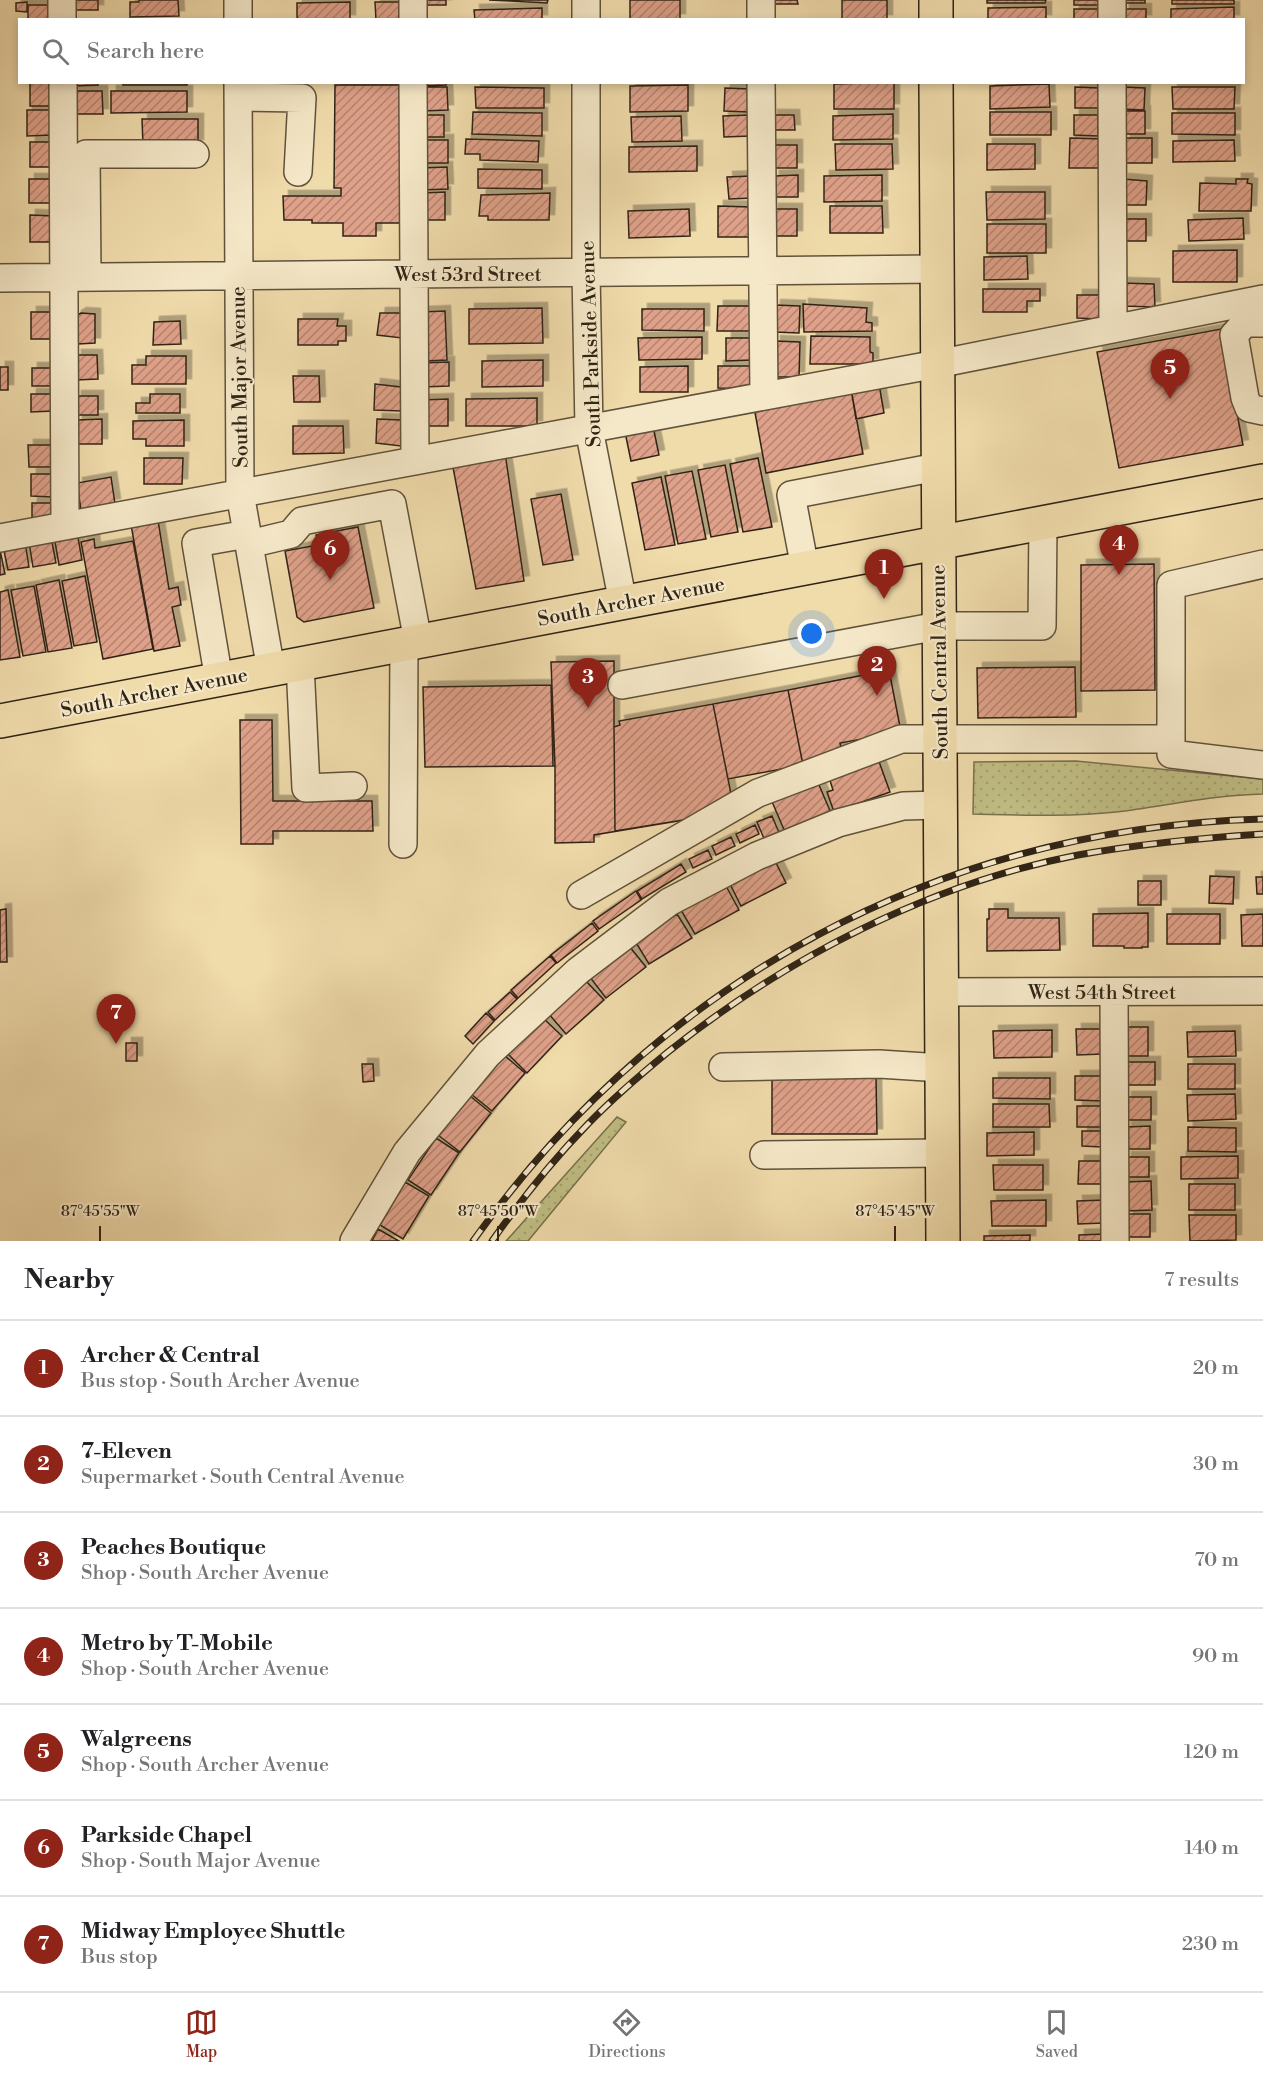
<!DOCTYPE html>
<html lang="en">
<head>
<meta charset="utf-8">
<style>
	body { margin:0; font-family:"Libre Bodoni",serif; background:#f2f2f2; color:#202124 }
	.you { position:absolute; left:812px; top:634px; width:21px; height:21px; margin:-15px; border:4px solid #fff; border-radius:50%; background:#1a73e8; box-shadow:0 0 0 9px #1a73e833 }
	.badge { display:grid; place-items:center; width:39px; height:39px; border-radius:50%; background:#8f2418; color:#fff; font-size:20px; font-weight:700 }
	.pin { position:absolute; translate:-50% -50px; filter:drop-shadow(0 2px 3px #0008) }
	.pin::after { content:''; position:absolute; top:32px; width:21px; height:18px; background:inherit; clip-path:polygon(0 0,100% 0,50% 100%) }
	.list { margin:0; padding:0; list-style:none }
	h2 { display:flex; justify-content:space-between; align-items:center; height:78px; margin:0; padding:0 24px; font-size:26px }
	h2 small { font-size:20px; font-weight:400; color:#757577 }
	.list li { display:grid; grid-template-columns:39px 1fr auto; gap:18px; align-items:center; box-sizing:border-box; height:96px; padding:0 24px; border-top:2px solid #e0e0e0 }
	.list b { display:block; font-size:22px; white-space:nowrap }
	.list p { margin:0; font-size:20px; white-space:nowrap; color:#757577 }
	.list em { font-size:20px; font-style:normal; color:#757577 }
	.icon { flex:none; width:33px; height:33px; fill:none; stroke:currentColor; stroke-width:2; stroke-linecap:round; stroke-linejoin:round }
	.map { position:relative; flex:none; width:1263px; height:1241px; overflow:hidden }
	.search { position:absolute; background:#fff; box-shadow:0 3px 9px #0003; left:18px; right:18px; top:18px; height:66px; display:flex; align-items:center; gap:15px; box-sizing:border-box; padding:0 21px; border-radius:0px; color:#757577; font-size:22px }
	.sheet { height:750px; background:#fff }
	nav { display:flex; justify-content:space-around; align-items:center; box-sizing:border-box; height:84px; border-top:2px solid #e0e0e0; background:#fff; font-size:16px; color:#757577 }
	nav a { display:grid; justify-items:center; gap:3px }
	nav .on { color:#8f2418 }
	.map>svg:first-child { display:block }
</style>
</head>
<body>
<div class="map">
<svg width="1263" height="1241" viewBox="0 0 1263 1241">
	<defs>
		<pattern id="grass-dots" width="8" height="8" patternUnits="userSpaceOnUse" patternTransform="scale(1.5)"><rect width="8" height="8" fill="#c0be84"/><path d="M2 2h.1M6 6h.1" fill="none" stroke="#a5a371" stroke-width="1.8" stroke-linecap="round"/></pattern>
		<pattern id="building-hatch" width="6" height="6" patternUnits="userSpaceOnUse" patternTransform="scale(1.5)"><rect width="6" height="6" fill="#dfa189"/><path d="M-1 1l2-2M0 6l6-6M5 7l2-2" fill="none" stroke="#b5836f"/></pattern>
		<filter id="shadow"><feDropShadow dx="5.5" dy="-5.5" stdDeviation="0" flood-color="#0004"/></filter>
	</defs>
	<rect width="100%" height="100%" fill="#f0dbab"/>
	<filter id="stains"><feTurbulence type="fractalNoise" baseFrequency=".00333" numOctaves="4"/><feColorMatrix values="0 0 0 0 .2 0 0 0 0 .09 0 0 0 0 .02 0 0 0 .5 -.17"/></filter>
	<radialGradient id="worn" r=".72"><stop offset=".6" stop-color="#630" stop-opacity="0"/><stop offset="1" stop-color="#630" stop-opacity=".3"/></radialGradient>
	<path fill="url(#grass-dots)" stroke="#78714d" stroke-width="1.5" d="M1076 761 1263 779V794C1213 795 1165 806 1116 812 1069 817 1021 815 973 814L974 762Z
		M617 1117 626 1122 528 1241H506Z"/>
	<path fill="url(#building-hatch)" stroke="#302416" stroke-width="1.5" filter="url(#shadow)" d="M73 0H98V10H73Z
		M139 0H178L179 16 130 17V2H139Z
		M421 0H446V5H422Z
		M489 0H548L547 3Z
		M630 0H680V19L630 20Z
		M774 0H797L798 4H774Z
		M842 0H887V20H842Z
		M987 0H1046L1045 3H987Z
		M1074 0H1100V5H1074Z
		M1123 0H1145V3H1123Z
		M1172 0H1234V4H1172Z
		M27 2V12L16 11V3Z
		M350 2V20H299L297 17V3Z
		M375 2H402L401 20H376Z
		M28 5H52V20H28Z
		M1046 7V20H988V8Z
		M1234 7V20H1171V9Z
		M542 8V20H475L474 10Z
		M1074 9H1099V20H1074Z
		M1124 9H1146V20H1124Z
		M30 82H52V106H30Z
		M74 82H98V85L74 86Z
		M123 82H187V85H123Z
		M420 82H446V85L420 86Z
		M894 82V109H834V84Z
		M1049 84 1050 107 990 109V86Z
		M335 85H401V223H376V236H343V223H312V220H284L283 196H341V188H334Z
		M688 85V111L630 112V86Z
		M422 87H447L448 110 422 111Z
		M475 87 544 88V108H476Z
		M1075 87 1099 88V108H1075Z
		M1122 87 1145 88 1144 110 1122 109Z
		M1172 87H1235L1234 109H1173Z
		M725 88 749 89V112L724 111Z
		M73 91H102L103 114H73Z
		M111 91H187V112L111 113Z
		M27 110H52V135L27 136Z
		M1123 111H1145V134H1123Z
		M473 112 542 113V136L472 134Z
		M990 112H1051V135H990Z
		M1172 113H1235V135L1172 134Z
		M893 114V139L833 140V116Z
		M424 115H444V137H423Z
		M749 115 750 136 724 137 723 116Z
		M772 115H794L795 130H773Z
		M1074 115H1098V136L1074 135Z
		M681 116 682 141 632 142 631 117Z
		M142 119H198V145H143Z
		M1070 138 1102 139 1101 168H1069Z
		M1125 138H1152V163H1125Z
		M466 139 539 141 538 162 480 160V154H465Z
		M422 140H448V163H422Z
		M1234 140 1235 161 1173 162V141Z
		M30 142H52V167H30Z
		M835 144H892L893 169 836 170Z
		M987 144H1035V169L987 170Z
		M771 145H797V168H771Z
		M697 146V171L629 172V147Z
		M447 167 448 189 420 190V168Z
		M478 169 542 170V189L478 188Z
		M798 175V197H774V176Z
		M882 175V201L824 202V176Z
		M751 176 753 198 729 199 727 177Z
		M29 179H52L53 203H29Z
		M1123 179 1147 181 1146 205H1122Z
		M1236 179H1248L1247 183 1252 184 1251 211H1199L1200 183 1236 184Z
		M445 192V220H423V193Z
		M986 192H1045V219L987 220Z
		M550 193 549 220H488V216H479L481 195Z
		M718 206 751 207V237H718Z
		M830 206H882L883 233H830Z
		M689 209 690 236 629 238 628 211Z
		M773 209H797V236H773Z
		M30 215 54 216V242H30Z
		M1243 218 1244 239 1189 241 1188 220Z
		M1121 219H1146V241H1121Z
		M987 224H1046V253H987Z
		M1237 250V282H1173V251Z
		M1027 256 1028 279 984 280V257Z
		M1122 283 1154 284 1155 307 1122 306Z
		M983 289H1040V301H1027V312H983Z
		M1077 295H1099V319L1077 318Z
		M803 304 867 308 866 322 872 323V331L804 332Z
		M775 305 800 306 799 333 774 332Z
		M718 306H750V331H717Z
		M542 308 543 343 469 344V309Z
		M642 309H704V331L642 330Z
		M445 311 447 360 424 361 421 312Z
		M31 312H57V339H31Z
		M81 313 95 314V343L78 344V335L75 334 76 316Z
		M380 313H402V338L377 335Z
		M298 319H338L337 326H346V341H338V345H298Z
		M180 321 181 344 153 345 154 322Z
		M1221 329 1243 445 1119 468 1097 352Z
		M811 336 870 337V352L873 353V364H810Z
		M702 337V359L639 360 638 338Z
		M726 338H751V360L726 361Z
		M775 341 800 342 799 377H775Z
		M76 355H97L98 379 76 380Z
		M146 356H186V384H132V365H146Z
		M543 360V386L482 387V361Z
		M449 362V386L422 387 421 363Z
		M688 366V392H640V367Z
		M718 366H751V389L718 388Z
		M0 367H8V390H0Z
		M32 368H54V386H32Z
		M293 376H319L320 402H294Z
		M375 384 401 387 402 411 374 410Z
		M879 384 884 413 856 419 851 389Z
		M851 389 863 454 766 473 754 407Z
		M31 394H52L53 411 31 412Z
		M150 394H180V413H136V403H150Z
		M76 396H98V415H76Z
		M537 398V426H466V399Z
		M448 399V426H422L421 400Z
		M102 419V444H77V420Z
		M377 419 401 420V446L376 443Z
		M184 420V446H146V439H133V421Z
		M293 426H343L344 453 293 454Z
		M653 426 659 455 631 461 625 432Z
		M28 445H53V467H29Z
		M505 453 524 581 476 589 452 462Z
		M144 458H183L182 484H144Z
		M758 458 772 527 743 532 730 464Z
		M725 465 738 532 711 537 698 470Z
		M692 471 706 539 678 544 665 476Z
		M31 474H53V497L31 496Z
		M111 477 115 504 81 510 77 483Z
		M661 477 675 545 645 550 632 483Z
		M561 494 573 560 543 565 531 499Z
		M32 503H54V518H32Z
		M158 520 169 589 178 587 181 605 172 607 180 646 154 651 131 525Z
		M358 527 374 608 304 622 297 617 285 551 318 545 316 535Z
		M77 532 82 560 59 565 54 536Z
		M51 537 56 563 33 567 29 542Z
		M94 539 95 548 133 541 153 649 103 659 81 542Z
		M25 542 29 567 8 570 3 546Z
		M0 550 5 574 0 575Z
		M1154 564 1155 690 1081 691V565Z
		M85 576 97 642 74 646 62 581Z
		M59 580 72 648 48 652 36 585Z
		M34 586 46 652 23 656 11 590Z
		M8 590 20 657 0 660V592Z
		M614 661V727L620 725 619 721 713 704 732 799 714 815 594 835V842L555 843V766L551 662Z
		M1075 667 1076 717 978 718 977 668Z
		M889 670 901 732 840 743 843 755 803 765 788 690Z
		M551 685 555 766H553Z
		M551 685 553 766 425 767 423 687Z
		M788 690 803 765 728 779 713 704Z
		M713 704 732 799 714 815 615 831 614 727 620 725 619 721Z
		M713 704 732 799 714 815 615 831 614 727 620 725 619 721Z
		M240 720H272L273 801H372L373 831H273V844H241Z
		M877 756 890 792 834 812 827 792 833 790 828 774Z
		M816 778 831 813 785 832 770 797Z
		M772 816 780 835 765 841 757 822Z
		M755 825 759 834 740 843 736 834Z
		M731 837 735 846 716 855 712 846Z
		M708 850 712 859 693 868 689 859Z
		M774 859 786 883 741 906 729 882Z
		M681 864 686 872 642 899 637 891Z
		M1210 876 1234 877 1233 904 1209 903Z
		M1256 877H1263V894H1257Z
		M1138 881H1161V905H1138Z
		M726 886 739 910 695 934 681 910Z
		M636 891 641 900 599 929 593 921Z
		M6 909 7 962H0V910Z
		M989 909H1008V918H1059L1060 950 987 951V919H989Z
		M1148 913V947H1142V948H1124V946H1093V914Z
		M677 914 692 938 649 964 635 941Z
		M1167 914H1220V944H1167Z
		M1263 914V946H1242L1241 915Z
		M592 923 598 931 557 963 551 955Z
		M629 946 646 967 606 998 589 976Z
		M550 956 556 963 518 998 511 990Z
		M585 980 604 1000 566 1034 548 1013Z
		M510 992 517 999 495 1020 488 1012Z
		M486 1013 494 1021 473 1044 465 1036Z
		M543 1018 562 1036 527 1073 508 1054Z
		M1125 1027H1148V1056H1125Z
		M1076 1029H1103V1054L1077 1055Z
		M1052 1030V1057L994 1058 993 1031Z
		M1235 1031 1236 1056 1188 1057 1187 1032Z
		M126 1043H137V1061H126Z
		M504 1055 525 1073 492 1111 471 1094Z
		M1124 1062H1155V1085H1124Z
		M362 1064H373L374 1081 363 1082Z
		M1188 1064H1235V1089H1188Z
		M1075 1076H1103L1102 1101 1075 1100Z
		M772 1077H876L877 1134H772Z
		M993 1078H1050V1099L993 1098Z
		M1235 1094 1236 1119 1188 1121 1187 1095Z
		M470 1096 491 1113 460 1152 438 1135Z
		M1126 1097H1151V1120H1127Z
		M993 1104H1049L1050 1127H993Z
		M1077 1106H1104V1127H1077Z
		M1150 1126V1149H1126V1127Z
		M1188 1127 1236 1128V1152L1188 1151Z
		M1082 1131H1103L1102 1147 1082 1146Z
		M1034 1132V1155L987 1156V1133Z
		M436 1138 459 1153 431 1195 408 1180Z
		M1238 1156V1178L1181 1179V1157Z
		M1126 1157H1149V1177H1126Z
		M1079 1161H1102V1184H1078Z
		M993 1165H1043V1190H994Z
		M1151 1181 1152 1210 1125 1211 1124 1182Z
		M405 1182 429 1196 403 1239 380 1225Z
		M1189 1184H1235V1210H1189Z
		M1046 1200V1226H992L991 1201Z
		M1104 1200V1223L1078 1224 1077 1201Z
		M1128 1214H1150V1237H1128Z
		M1189 1215H1236V1240L1190 1241Z
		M378 1229 399 1241H372Z
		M1105 1234V1241H1079V1235Z
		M1030 1235V1241H984V1236Z"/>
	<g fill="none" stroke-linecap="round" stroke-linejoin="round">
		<g stroke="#60523b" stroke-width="30">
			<path id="minor" d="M62 0V20
				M413 0V20
				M761 0V20
				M1112 0V20
				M238 20V0
				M586 20V0
				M63 82 65 526
				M238 82 240 493 271 670
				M413 82 415 461
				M586 82V273L589 429 623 603
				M761 82 764 396
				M1112 82 1113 329
				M238 97 302 98 298 172
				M87 277 86 154H195
				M0 278 937 269
				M1263 323H1245L1234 335 1245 398 1249 408 1263 411
				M0 538 937 364 1263 299
				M249 544 291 534 302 521 392 504 418 641
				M1263 564 1171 585V754L1263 765
				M805 568 791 495 937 467
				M300 664 306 788 353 786
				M219 680 196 543 247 534
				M622 685 938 626H1042L1043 523
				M403 844 404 644
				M581 895 758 793 901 739H1171
				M941 992 1263 991
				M1114 992 1115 1241
				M723 1067 879 1064 942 1068
				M764 1155 942 1153
				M354 1241 407 1152 488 1054 578 971 669 902 757 856 838 823 903 806 940 805"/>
		</g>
		<g stroke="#302416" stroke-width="36">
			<path id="major" d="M936 0V20
				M936 82 943 1241
				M0 721 1263 481"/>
		</g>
		<use href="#minor" stroke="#f5e8c8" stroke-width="27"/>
		<use href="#major" stroke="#f0dbab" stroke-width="33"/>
		<g stroke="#302416" stroke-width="7">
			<path id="rail" d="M473 1241C660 979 941 828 1263 819
				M492 1241C521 1200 552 1161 587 1125 612 1099 640 1075 668 1052 786 958 929 884 1078 855 1139 844 1201 838 1263 834"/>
		</g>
		<use href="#rail" stroke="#f5e8c8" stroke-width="4.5" stroke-dasharray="14" stroke-linecap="butt"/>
	</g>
	<path fill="none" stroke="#302416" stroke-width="2" d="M100 1241V1226M498 1241V1226M895 1241V1226"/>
	<g text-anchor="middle" stroke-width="4.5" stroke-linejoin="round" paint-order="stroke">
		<g font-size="20" fill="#302416" stroke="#f5e8c8">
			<text x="468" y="281">West 53rd Street</text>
			<text transform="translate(590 344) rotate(-92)" y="7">South Parkside Avenue</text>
			<text transform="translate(239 377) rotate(-91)" y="7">South Major Avenue</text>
			<text transform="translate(631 601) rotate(-11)" y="7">South Archer Avenue</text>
			<text transform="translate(939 662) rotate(-91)" y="7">South Central Avenue</text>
			<text transform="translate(154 692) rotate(-11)" y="7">South Archer Avenue</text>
			<text x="1102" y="999">West 54th Street</text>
		</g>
	</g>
	<g font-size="15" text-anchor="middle" fill="#302416" stroke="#f5e8c8" stroke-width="4.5" stroke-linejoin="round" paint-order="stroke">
		<text x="100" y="1216">87°45'55"W</text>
		<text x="498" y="1216">87°45'50"W</text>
		<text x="895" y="1216">87°45'45"W</text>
	</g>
	<rect width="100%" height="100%" filter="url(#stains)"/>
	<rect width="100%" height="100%" fill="url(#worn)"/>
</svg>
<div class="you"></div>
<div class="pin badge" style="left:884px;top:599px">1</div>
<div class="pin badge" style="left:877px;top:696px">2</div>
<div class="pin badge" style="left:588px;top:708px">3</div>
<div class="pin badge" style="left:1119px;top:575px">4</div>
<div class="pin badge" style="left:1170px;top:399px">5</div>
<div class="pin badge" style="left:330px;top:580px">6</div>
<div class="pin badge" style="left:116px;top:1044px">7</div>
<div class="search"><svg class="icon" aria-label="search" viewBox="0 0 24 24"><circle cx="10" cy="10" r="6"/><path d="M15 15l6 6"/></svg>Search here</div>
</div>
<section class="sheet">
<h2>Nearby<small>7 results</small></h2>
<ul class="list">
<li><span class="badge">1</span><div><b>Archer &amp; Central</b><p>Bus stop · South Archer Avenue</p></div><em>20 m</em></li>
<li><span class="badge">2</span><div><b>7-Eleven</b><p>Supermarket · South Central Avenue</p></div><em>30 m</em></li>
<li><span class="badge">3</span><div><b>Peaches Boutique</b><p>Shop · South Archer Avenue</p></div><em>70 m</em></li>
<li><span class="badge">4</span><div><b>Metro by T-Mobile</b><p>Shop · South Archer Avenue</p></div><em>90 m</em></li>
<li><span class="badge">5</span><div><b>Walgreens</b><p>Shop · South Archer Avenue</p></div><em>120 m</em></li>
<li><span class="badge">6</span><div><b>Parkside Chapel</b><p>Shop · South Major Avenue</p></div><em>140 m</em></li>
<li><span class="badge">7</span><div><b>Midway Employee Shuttle</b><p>Bus stop</p></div><em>230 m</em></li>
</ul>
</section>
<nav>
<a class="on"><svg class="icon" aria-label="map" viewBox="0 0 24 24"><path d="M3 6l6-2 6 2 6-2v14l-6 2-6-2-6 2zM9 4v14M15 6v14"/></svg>Map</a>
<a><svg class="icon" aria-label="directions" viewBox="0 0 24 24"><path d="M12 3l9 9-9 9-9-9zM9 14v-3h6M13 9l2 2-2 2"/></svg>Directions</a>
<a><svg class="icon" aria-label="saved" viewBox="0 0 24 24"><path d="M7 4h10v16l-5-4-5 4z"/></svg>Saved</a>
</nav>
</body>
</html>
